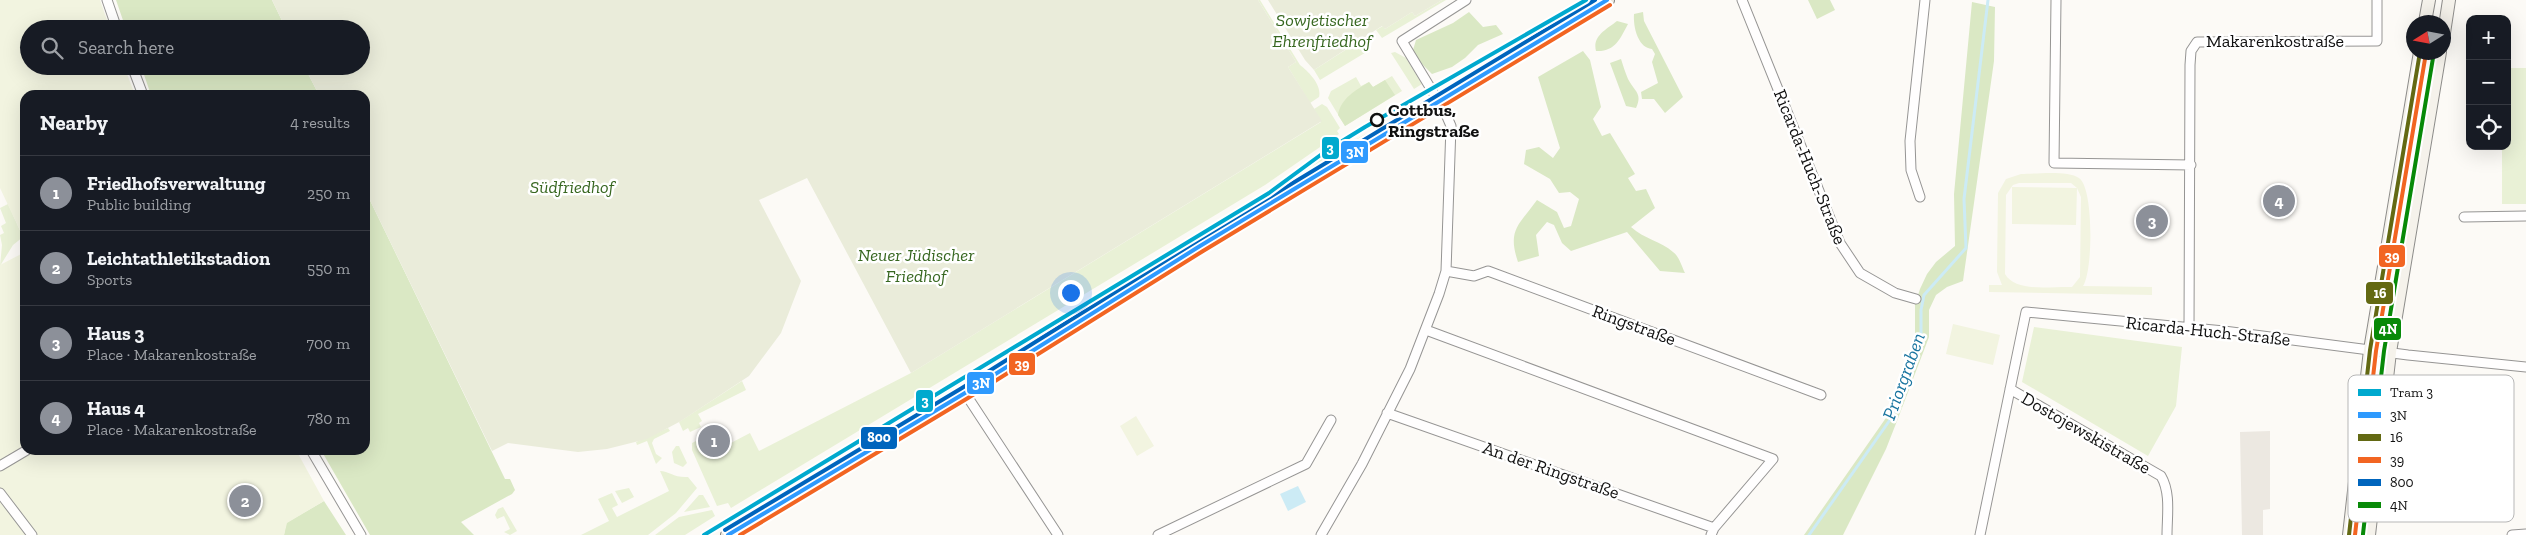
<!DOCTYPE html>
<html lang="en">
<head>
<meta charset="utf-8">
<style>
	body { margin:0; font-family:"Zilla Slab",serif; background:#20242c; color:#f1f3f6 }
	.controls { position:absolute; right:15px; top:15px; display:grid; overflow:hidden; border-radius:10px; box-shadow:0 5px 20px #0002 }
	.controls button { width:45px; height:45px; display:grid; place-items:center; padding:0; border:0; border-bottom:1px solid #363941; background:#171b24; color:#f1f3f6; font:25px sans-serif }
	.compass { position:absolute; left:2406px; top:15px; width:45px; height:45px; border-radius:50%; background:#171b24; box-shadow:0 5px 20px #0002; rotate:259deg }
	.you { position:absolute; left:1070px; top:292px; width:18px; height:18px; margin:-12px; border:4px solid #fff; border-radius:50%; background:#1a73e8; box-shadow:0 0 0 8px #1a73e833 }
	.badge { display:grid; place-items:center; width:32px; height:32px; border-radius:50%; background:#8c9099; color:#fff; font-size:16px; font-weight:700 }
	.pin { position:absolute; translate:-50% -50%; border:2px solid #fff; box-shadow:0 1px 5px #0006 }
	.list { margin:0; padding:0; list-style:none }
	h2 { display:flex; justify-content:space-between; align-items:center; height:65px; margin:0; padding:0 20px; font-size:21px }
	h2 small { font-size:16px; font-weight:400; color:#9ea1a6 }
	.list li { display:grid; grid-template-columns:32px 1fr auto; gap:15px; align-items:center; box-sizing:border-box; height:75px; padding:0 20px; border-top:1px solid #363941 }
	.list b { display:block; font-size:19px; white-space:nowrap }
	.list p { margin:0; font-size:16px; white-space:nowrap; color:#9ea1a6 }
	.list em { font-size:16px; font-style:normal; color:#9ea1a6 }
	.icon { flex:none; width:28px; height:28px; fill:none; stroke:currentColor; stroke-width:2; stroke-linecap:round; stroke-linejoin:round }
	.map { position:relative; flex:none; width:2526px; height:535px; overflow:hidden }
	.search { position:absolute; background:#171b24; box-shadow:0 5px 20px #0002; left:20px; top:20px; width:350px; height:55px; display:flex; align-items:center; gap:12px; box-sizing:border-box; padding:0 18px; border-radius:28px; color:#9ea1a6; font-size:19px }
	.panel { position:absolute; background:#171b24; box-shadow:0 5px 20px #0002; left:20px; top:90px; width:350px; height:365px; border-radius:15px }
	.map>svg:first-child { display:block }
</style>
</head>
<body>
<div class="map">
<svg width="2526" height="535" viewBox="0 0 2526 535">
	<rect width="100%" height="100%" fill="#fcfaf6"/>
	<path fill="#e9f1d6" d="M1258 0H1260L1300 65C1309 72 1322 85 1319 97L1310 103 1288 67 1296 62Z
		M1442 0H1446L1382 38 1376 30 1383 26 1385 29 1412 12 1415 16Z
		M1361 40 1368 51 1320 80 1314 70Z
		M1395 52 1406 58 1422 84 1414 89 1391 53Z
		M2510 68H2526V204H2502V146H2507V91Z
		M1392 76 1402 91 1345 126 1328 98 1331 91 1356 77 1361 86 1369 82 1373 87Z
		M1322 104 1327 107 1340 128 1337 131 1339 134 1265 185 731 508 728 503 717 506 692 450V443L702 438 707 453 715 449 717 452 727 447 720 429 727 445 750 433 759 451 911 373 1321 122 1314 109Z
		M1367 133 1339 156 733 523 728 522 1270 194 1343 143 1345 146Z
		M8 204 23 237 13 245 0 266 2 245 0 235 4 233 1 226 6 223 0 208Z
		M2034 327 2182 347 2176 406 2148 456 2022 382Z
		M742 381 746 390 698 414 702 421 699 423 701 427 690 432 688 428 683 431 679 422Z
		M668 428 670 431 654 439 652 443 656 454 662 458 656 464 647 441 637 445 636 442Z
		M676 446H679L687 463 683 467 674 463 672 452Z
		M660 471C669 471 674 478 688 477L697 488 676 513 648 535H581L609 521 598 499 612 493 618 505 612 508 617 517 669 491Z
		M629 488 634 497 622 503 615 491Z
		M699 495H703L710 507 684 512Z
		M503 507 517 531 510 535 504 532 510 529 504 516 497 519 495 515 498 509Z
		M712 510 715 516 685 535H655L679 517Z"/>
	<path fill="#dae8c4" d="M116 0H272L286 29H126Z
		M1808 0H1830L1835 10 1817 19Z
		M1972 2 1995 7 1994 61 1963 281 1947 287 1936 295 1929 310V337L1897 421 1886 449 1843 535H1804L1888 415 1915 339V304L1920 289 1927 274 1936 262 1955 246 1954 194Z
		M1469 12 1483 27 1496 25 1503 34 1478 45 1465 58 1452 67 1432 74 1422 64 1413 50 1416 40 1453 23Z
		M1643 12 1644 21 1683 97 1665 113 1654 99H1642L1641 92 1658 83 1652 62 1655 54 1652 49C1638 48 1633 27 1634 14Z
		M1617 21 1628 24C1620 39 1615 52 1596 51 1592 36 1607 29 1617 21Z
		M1583 51 1590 60 1601 107 1593 119 1602 136 1610 133 1635 174 1628 178 1636 191 1646 189 1655 208 1631 227C1644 239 1661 241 1673 252 1679 256 1682 267 1685 273L1660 271 1627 232 1571 251 1562 243 1554 225 1547 222 1536 235 1539 256 1518 262C1507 230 1519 225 1537 200L1557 212 1564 228 1571 226 1579 199 1570 192 1559 193 1550 179 1524 164 1526 150 1539 147 1553 158 1560 148 1538 77Z
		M1621 59C1623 65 1625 72 1628 79 1634 91 1643 93 1636 108L1626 106 1610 63Z
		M141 66H304L319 95H151Z
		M1385 80 1395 95 1345 126 1338 115C1341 98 1356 90 1369 82L1373 87Z
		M365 190 505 479H510L515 490 512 494 461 522 474 535H370L321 450H365Z
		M324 501 346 535H284L286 523Z"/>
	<path fill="#eaecda" d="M272 0H1258L1296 62 1288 67 1322 121 911 373 807 178 759 200 801 281 781 333 749 376 681 421 647 439 607 449 578 452 508 443 492 451 365 190V95H319L304 66H361V29H286Z
		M1268 0H1442L1415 16 1412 12 1385 29 1382 26 1314 70 1305 60Z"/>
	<path fill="#f2f4e0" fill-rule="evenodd" d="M0 0H100L110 29H29V66H124L135 95H25V241L0 188Z
		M2021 174C2035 174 2068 170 2079 178 2094 188 2093 272 2083 286L2152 287V295L1989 292V285H2002L1997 272 1998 193 2006 179ZM2019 183H2071L2077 188 2012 187V224L2076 225 2077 188 2081 197 2080 277 2072 287C2052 286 2016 293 2005 274L2006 195 2013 185Z
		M25 252V450H296L324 501 287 523 284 535H0V265Z
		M1953 324 2000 335 1993 365 1946 354Z
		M1136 416 1154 446 1137 456 1120 426Z"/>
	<path fill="#ece8e1" d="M2270 431V509L2263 510V535H2242L2240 432Z"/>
	<path fill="#ccebf5" d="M1298 486 1306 502 1288 511 1280 494Z"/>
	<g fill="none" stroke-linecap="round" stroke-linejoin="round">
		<path stroke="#ccebf5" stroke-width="3" d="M1809 535 1892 417 1921 337V310L1924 295 1966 248 1964 199 1988 0"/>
		<g stroke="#969594" stroke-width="11">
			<path id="minor" d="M107 0 117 29
				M1742 0 1840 243 1860 273 1895 293 1916 299
				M2056 0 2054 163 2191 165
				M132 66 143 95
				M1920 197 1911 170 1910 141 1925 0
				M2464 217 2526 216
				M1446 271 1474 276 1488 271 1821 395
				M2189 328 2190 65 2191 51 2197 42 2377 41V0
				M1426 330 1773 459 1714 528
				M2010 389 2161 476C2171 493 2167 516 2167 535
				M965 393 1058 535
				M1387 413 1714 528 1711 535
				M311 450 361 535
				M0 466 27 450
				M0 493 32 535
				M1158 535 1306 464 1331 420
				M1321 535 1362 464 1410 369 1439 294 1446 271 1451 126 1445 112 1402 41 1466 0
				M1980 535 2026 312 2224 331 2408 355 2526 367
				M2512 535 2526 534"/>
		</g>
		<g stroke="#8d8c8a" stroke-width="14">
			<path id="secondary" d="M2425 22 2429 0
				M2444 33 2449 0
				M2349 535 2370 350 2420 52
				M2369 535 2390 352 2440 52"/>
		</g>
		<g stroke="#848381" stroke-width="16">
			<path id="primary" d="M728 535 965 393 1200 246 1607 0"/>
		</g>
		<use href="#minor" stroke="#fffefe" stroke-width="9"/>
		<use href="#secondary" stroke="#f5f2eb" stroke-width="12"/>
		<use href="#primary" stroke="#ece6db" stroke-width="14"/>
		<g stroke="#fff" stroke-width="8">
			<path id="bus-1" d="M728 535 965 393 1200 246 1607 0"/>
		</g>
		<g stroke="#fff" stroke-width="8">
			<path id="bus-2" d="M2349 535 2370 350 2420 52"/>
		</g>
		<g stroke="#fff" stroke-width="8">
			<path id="bus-3" d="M740 535 968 398 1203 251 1610 5
				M2355 535 2376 351 2426 53"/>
		</g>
		<g stroke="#fff" stroke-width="8">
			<path id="bus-4" d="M725 530 962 388 1197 241 1595 0"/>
		</g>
		<g stroke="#fff" stroke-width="8">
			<path id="bus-5" d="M2363 534 2384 351 2434 52"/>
		</g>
		<use href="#bus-1" stroke="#2e9afe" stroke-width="4"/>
		<use href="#bus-2" stroke="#636913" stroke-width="4"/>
		<use href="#bus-3" stroke="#f26522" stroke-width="4"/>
		<use href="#bus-4" stroke="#0065bd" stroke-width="4"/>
		<use href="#bus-5" stroke="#088a08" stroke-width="4"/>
		<g stroke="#fff" stroke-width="8">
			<path id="tram-1" d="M704 535 1269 193 1326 151 1365 127 1586 0"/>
		</g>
		<use href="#tram-1" stroke="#00a9ce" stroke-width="4"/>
	</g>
	<circle fill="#fff" stroke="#101010" stroke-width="2.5" cx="1377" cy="120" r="6"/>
	<g text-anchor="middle" stroke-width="5" stroke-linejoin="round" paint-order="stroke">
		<g font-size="18" font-style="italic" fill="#376720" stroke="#fff">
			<text x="1322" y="26">Sowjetischer<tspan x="1322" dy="21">Ehrenfriedhof</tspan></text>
			<text x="572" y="193">Südfriedhof</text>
			<text x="916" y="261">Neuer Jüdischer<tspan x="916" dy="21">Friedhof</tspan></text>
		</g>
		<g font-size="18" fill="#101010" stroke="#fff">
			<text x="2275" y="47">Makarenkostraße</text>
			<text transform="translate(1810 167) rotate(68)" y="6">Ricarda-Huch-Straße</text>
			<text transform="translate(1634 325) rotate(20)" y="6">Ringstraße</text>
			<text transform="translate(2208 331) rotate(6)" y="6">Ricarda-Huch-Straße</text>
			<text transform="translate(2086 433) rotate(30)" y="6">Dostojewskistraße</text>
			<text transform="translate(1551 470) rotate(19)" y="6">An der Ringstraße</text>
		</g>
		<g font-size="18" font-weight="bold" fill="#101010" stroke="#fff" text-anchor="start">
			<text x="1388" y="116">Cottbus,<tspan x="1388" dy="21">Ringstraße</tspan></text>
		</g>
		<g font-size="19" font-style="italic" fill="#1a75a0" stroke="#fff">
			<text transform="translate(1903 376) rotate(-70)" y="7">Priorgraben</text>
		</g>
	</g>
	<rect x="2348" y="375" width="166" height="147" rx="8" fill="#fff" stroke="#b7b7b7" stroke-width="1"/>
	<rect x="2358" y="389" width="23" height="7" fill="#00a9ce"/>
	<rect x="2358" y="412" width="23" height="6" fill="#2e9afe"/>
	<rect x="2358" y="434" width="23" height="7" fill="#636913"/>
	<rect x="2358" y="457" width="23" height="6" fill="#f26522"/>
	<rect x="2358" y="479" width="23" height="7" fill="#0065bd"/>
	<rect x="2358" y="502" width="23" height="6" fill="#088a08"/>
	<g font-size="14" fill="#101010">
		<text x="2390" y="397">Tram 3</text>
		<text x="2390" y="420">3N</text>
		<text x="2390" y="442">16</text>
		<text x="2390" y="465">39</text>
		<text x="2390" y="487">800</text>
		<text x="2390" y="510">4N</text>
	</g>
	<g stroke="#fff" stroke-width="2">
		<rect x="1321" y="136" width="19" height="24" rx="5" fill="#00a9ce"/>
		<rect x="1340" y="140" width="29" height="24" rx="5" fill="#2e9afe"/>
		<rect x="2378" y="244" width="28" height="24" rx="5" fill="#f26522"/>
		<rect x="2365" y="281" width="29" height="24" rx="5" fill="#636913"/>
		<rect x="2373" y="317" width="29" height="24" rx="5" fill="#088a08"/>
		<rect x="1008" y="352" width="28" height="24" rx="5" fill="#f26522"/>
		<rect x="966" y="371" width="29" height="24" rx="5" fill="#2e9afe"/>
		<rect x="915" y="389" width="19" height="24" rx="5" fill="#00a9ce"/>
		<rect x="860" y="426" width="38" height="24" rx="5" fill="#0065bd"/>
	</g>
	<g font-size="14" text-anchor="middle" font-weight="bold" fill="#fff">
		<text x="1330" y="153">3</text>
		<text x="1355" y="157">3N</text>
		<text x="2392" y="261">39</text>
		<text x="2380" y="298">16</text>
		<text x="2388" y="334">4N</text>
		<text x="1022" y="369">39</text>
		<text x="981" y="388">3N</text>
		<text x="925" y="406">3</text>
		<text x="879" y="442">800</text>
	</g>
</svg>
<div class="controls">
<button>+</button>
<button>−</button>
<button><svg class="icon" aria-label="locate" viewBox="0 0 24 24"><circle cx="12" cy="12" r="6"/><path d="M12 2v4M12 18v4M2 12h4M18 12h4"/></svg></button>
</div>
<svg class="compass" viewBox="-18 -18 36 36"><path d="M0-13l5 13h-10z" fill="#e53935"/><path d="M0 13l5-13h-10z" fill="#9ea1a6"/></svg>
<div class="you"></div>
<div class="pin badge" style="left:714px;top:441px">1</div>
<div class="pin badge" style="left:245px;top:501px">2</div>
<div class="pin badge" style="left:2152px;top:221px">3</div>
<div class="pin badge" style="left:2279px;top:201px">4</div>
<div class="search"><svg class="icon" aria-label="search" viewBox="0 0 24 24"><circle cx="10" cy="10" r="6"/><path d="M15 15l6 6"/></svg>Search here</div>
<section class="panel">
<h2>Nearby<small>4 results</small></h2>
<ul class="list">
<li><span class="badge">1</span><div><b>Friedhofsverwaltung</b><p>Public building</p></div><em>250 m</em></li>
<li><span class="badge">2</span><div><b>Leichtathletikstadion</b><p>Sports</p></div><em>550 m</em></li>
<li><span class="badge">3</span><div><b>Haus 3</b><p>Place · Makarenkostraße</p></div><em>700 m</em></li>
<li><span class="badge">4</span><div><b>Haus 4</b><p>Place · Makarenkostraße</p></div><em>780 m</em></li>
</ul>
</section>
</div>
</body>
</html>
